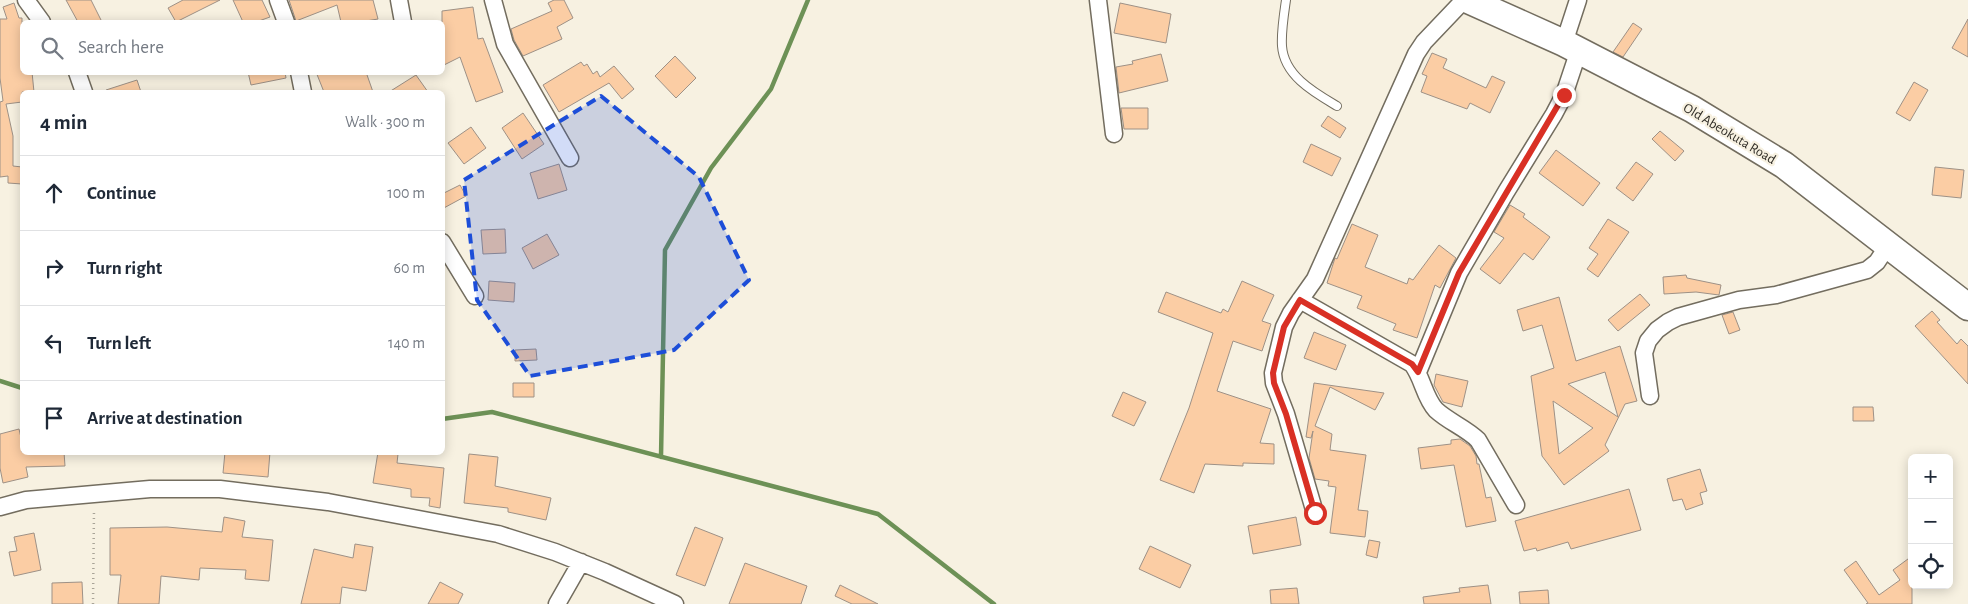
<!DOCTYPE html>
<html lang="en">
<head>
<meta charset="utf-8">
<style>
	body { margin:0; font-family:"Alegreya Sans",sans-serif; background:#f6f6f7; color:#1f2937 }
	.controls { position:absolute; right:15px; bottom:15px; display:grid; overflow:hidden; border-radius:8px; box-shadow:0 2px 12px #0003 }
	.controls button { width:45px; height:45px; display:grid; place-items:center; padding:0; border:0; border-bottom:1px solid #e0e1e3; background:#fff; color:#1f2937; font:25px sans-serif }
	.stop { position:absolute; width:15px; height:15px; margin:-11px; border:4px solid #d93025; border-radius:50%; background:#fff }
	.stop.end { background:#d93025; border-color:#fff; box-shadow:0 1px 5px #0008 }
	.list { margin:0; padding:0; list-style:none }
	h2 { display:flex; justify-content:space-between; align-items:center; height:65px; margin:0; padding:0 20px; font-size:21px }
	h2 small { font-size:16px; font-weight:400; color:#747a83 }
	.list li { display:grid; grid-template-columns:32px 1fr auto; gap:15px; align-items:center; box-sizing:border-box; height:75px; padding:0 20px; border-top:1px solid #e0e1e3 }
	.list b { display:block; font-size:19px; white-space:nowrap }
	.list em { font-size:16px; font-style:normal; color:#747a83 }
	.icon { flex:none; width:28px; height:28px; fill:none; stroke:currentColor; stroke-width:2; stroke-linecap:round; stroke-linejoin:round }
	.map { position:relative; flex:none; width:1968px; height:604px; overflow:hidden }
	.search { position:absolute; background:#fff; box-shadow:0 2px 12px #0003; left:20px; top:20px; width:425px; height:55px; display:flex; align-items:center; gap:12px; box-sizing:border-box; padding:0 18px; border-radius:8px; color:#747a83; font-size:19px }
	.panel { position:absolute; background:#fff; box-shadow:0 2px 12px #0003; left:20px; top:90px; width:425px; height:365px; border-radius:8px }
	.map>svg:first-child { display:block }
</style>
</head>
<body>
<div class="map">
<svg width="1968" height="604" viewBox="0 0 1968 604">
	<rect width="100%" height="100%" fill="#f7f1e1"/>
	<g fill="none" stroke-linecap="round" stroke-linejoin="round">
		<path stroke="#6d9156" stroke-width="4.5" d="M0 381 22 388
			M442 419 492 412 878 514 994 604
			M661 457 665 250 711 168 771 89 808 0"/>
	</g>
	<path fill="#fbcda4" stroke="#9e9186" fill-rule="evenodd" d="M66 0H91L102 22H78Z
		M183 0H220L176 22 168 8Z
		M233 0H262L270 17 256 22H243Z
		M289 0H373L378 19 360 22H341L337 5 296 21Z
		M554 0H564L573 18 557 27 562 39 523 56 514 40 511 29 552 11 548 3Z
		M14 3 19 18H22V72H32L34 92H22V102L6 104 13 136V166L22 167V184L8 183V176L0 177V102L3 101 0 78V19H7L3 7Z
		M1120 3 1171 14 1166 43 1114 33Z
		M473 7 478 39 483 38 503 92 476 102 460 57 442 66V11Z
		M1968 19V57L1952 48Z
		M1633 23 1642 29 1623 57 1613 52Z
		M1432 53 1447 59 1443 68 1486 88 1492 76 1505 82 1490 113 1470 103 1467 109 1421 92 1427 76 1422 74Z
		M1161 54 1168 81 1119 93 1116 67 1133 64 1132 61Z
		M675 56 696 78 676 98 655 76Z
		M581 62 584 66 587 64 593 74 597 71 600 77 614 66 634 89 622 99 609 83 559 112 543 85Z
		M248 72H285L286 78 251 85Z
		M316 72H366L373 92H324Z
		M416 75 428 92H389Z
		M137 80 141 92H106V90Z
		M1914 82 1928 90 1910 121 1896 113Z
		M1121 108H1148V129H1124Z
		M523 113 544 144 522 159 502 128Z
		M1328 116 1346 128 1340 138 1321 126Z
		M471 127 486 148 464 164 448 143Z
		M1660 131 1684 151 1675 161 1652 139Z
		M1311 144 1341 158 1332 176 1303 162Z
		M1556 150 1600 183 1583 206 1539 173Z
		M1636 162 1653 174 1633 201 1616 188Z
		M559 164 567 190 538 199 530 173Z
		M1935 167 1964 170 1961 198 1932 195Z
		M460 185 466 196 442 209V194Z
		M1510 205 1525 214 1523 217 1550 237 1533 260 1524 253 1500 284 1480 269 1504 238 1494 232Z
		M1608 219 1629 232 1598 277 1587 269 1598 254 1589 248Z
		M1352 224 1378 235 1365 267 1407 284 1409 278 1413 280 1439 245 1456 258 1440 288 1435 285 1417 338 1393 330 1396 324 1357 308 1362 296 1327 283 1335 258 1337 259Z
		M505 229 506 253 483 254 481 230Z
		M547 234 559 255 533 269 522 248Z
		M1686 275 1687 278 1721 285 1719 295 1696 292 1664 294 1663 277Z
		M489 281 515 283 514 302 488 300Z
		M1242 281 1274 295 1262 321 1271 324 1262 351 1233 341 1217 391 1271 409 1260 443 1274 444V464L1243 463V466L1205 464 1194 493 1160 480 1189 408 1213 333 1158 312 1166 292 1221 313 1223 309 1228 312Z
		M1640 294 1650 305 1618 331 1608 320Z
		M1559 297 1576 361 1620 346 1637 401 1625 404 1605 445 1609 451 1564 485 1542 456 1531 376 1554 368 1542 325 1523 331 1517 310ZM1605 372 1618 417 1568 384ZM1553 401 1593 428 1559 454Z
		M1932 311 1940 320 1937 322 1957 344 1961 339 1968 346V384L1915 326Z
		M1733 312 1740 330 1729 334 1722 315Z
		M1314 332 1346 345 1336 370 1304 358Z
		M536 349 537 360 515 361V350Z
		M1436 374 1468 381 1462 407 1443 402 1434 385Z
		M513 383H534V397H513Z
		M1314 383 1384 393 1375 410 1330 387 1315 426 1332 434 1330 450 1366 455 1358 510 1368 511 1365 537 1330 533 1336 487 1328 486 1329 481 1315 479 1309 458 1313 431 1311 438 1306 437Z
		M1123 392 1146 402 1134 426 1112 416Z
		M1853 407H1873L1874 421H1853Z
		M19 429 22 442V452H64L65 466 26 467 28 477 3 483 0 468V434Z
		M1460 439 1470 446 1476 456 1477 464H1479L1486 498 1491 497 1496 521 1466 527 1454 465 1421 469 1418 448 1451 444V440Z
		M225 452H270L268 477 223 473Z
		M378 452 398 454 397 463 444 468 440 508 429 506 430 498 411 497V489L373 483Z
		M469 454 498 457 495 486 551 498 546 520 508 512V508L464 503Z
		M1700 469 1707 491 1700 493 1703 504 1686 510 1682 499 1673 501 1667 479Z
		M1629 489 1641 530 1571 549 1568 542 1537 551 1536 548 1524 551 1515 521Z
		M224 517 245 521 242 537 273 540 269 581 245 579 246 570 200 568 199 580 161 576 159 604H118L121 575H110V528L167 527 222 532Z
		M1296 517 1301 545 1253 554 1248 526Z
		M695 527 723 538 705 586 676 575Z
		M34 533 41 570 14 576 9 552 17 551 14 537Z
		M1369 540 1380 542 1377 558 1366 555Z
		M355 544 373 547 366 591 342 587 340 604H301L314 549 353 558Z
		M1150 546 1191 565 1180 588 1139 569Z
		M1912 556V604H1866L1868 603 1844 570 1856 561 1879 595 1900 580 1893 570Z
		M745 563 807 586 801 604H729Z
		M82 582 83 604H52V583Z
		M440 582 463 594 458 604H428Z
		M840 585 878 604H852L835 596Z
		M1488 585 1491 604H1424L1423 597 1460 592 1459 588Z
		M1297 588 1299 604H1271L1270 590Z
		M1548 590 1549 604H1520L1519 592Z"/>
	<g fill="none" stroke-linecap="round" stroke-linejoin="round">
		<g stroke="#736d5f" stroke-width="10">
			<path id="service" d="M1286 0C1284 14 1281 32 1282 46 1284 76 1315 93 1337 106"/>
		</g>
		<g stroke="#736d5f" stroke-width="19">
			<path id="minor" d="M26 0 42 22
				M278 0 286 22
				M399 0 403 22
				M493 0 505 44 570 158
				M1098 0 1114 134
				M1564 43 1578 0
				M77 72 84 92
				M299 72 303 92
				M442 242 475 296
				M1300 300 1412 364C1423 378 1424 397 1436 410 1449 422 1466 428 1478 440L1516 505
				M1418 372 1459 273 1506 192 1554 114 1564 95 1579 50
				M1650 396 1644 353 1648 341 1657 330 1668 322 1678 317 1739 300 1776 295 1867 270 1877 262 1889 244
				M0 507 26 500 150 489H220L328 502 498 534 555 552 605 572 675 604
				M1315 513 1286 414 1274 383 1273 373 1284 327 1291 313 1315 279 1416 54 1424 42 1464 0
				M557 604 581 562"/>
		</g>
		<g stroke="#736d5f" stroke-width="29">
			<path id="trunk" d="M1468 0 1564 43 1692 109 1784 165 1968 307"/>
		</g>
		<path stroke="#a8a397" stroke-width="2.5" stroke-dasharray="1 4" stroke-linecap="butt" d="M93 604 94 509"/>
		<use href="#service" stroke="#fff" stroke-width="8"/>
		<use href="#minor" stroke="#fff" stroke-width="16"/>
		<use href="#trunk" stroke="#fff" stroke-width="26"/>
	</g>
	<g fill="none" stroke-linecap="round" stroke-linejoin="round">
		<path stroke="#d93025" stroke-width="6" d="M1315 513 1286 414 1274 383 1273 373 1284 327 1300 300 1412 364 1418 372 1459 273 1564 95"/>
	</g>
	<path fill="#1d4ed8" fill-opacity="0.2" stroke="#1d4ed8" stroke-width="4" stroke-dasharray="10 6" stroke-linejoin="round" d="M601 96 699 177 749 280 674 350 530 376 477 300 464 180Z"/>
	<g text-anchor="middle" stroke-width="4.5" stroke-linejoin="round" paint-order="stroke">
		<g font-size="14" fill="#312e28" stroke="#f7f1e1">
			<text transform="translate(1730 133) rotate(31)" y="5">Old Abeokuta Road</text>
		</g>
	</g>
</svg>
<div class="controls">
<button>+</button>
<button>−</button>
<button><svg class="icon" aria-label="locate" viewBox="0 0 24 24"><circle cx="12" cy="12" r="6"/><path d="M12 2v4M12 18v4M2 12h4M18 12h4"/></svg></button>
</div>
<div class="stop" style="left:1315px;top:513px"></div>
<div class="stop end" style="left:1564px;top:95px"></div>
<div class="search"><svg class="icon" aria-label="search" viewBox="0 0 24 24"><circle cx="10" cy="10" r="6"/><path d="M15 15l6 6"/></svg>Search here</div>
<section class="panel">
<h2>4 min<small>Walk · 300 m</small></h2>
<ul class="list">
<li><svg class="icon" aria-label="ahead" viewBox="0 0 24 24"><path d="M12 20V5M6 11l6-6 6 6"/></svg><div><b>Continue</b></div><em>100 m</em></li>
<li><svg class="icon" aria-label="right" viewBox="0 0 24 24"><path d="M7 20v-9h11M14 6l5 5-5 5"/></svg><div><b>Turn right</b></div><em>60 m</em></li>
<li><svg class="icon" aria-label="left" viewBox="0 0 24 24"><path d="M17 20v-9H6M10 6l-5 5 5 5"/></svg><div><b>Turn left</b></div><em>140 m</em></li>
<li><svg class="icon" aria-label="arrive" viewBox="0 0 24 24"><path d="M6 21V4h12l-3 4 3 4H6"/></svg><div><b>Arrive at destination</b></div></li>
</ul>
</section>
</div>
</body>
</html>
